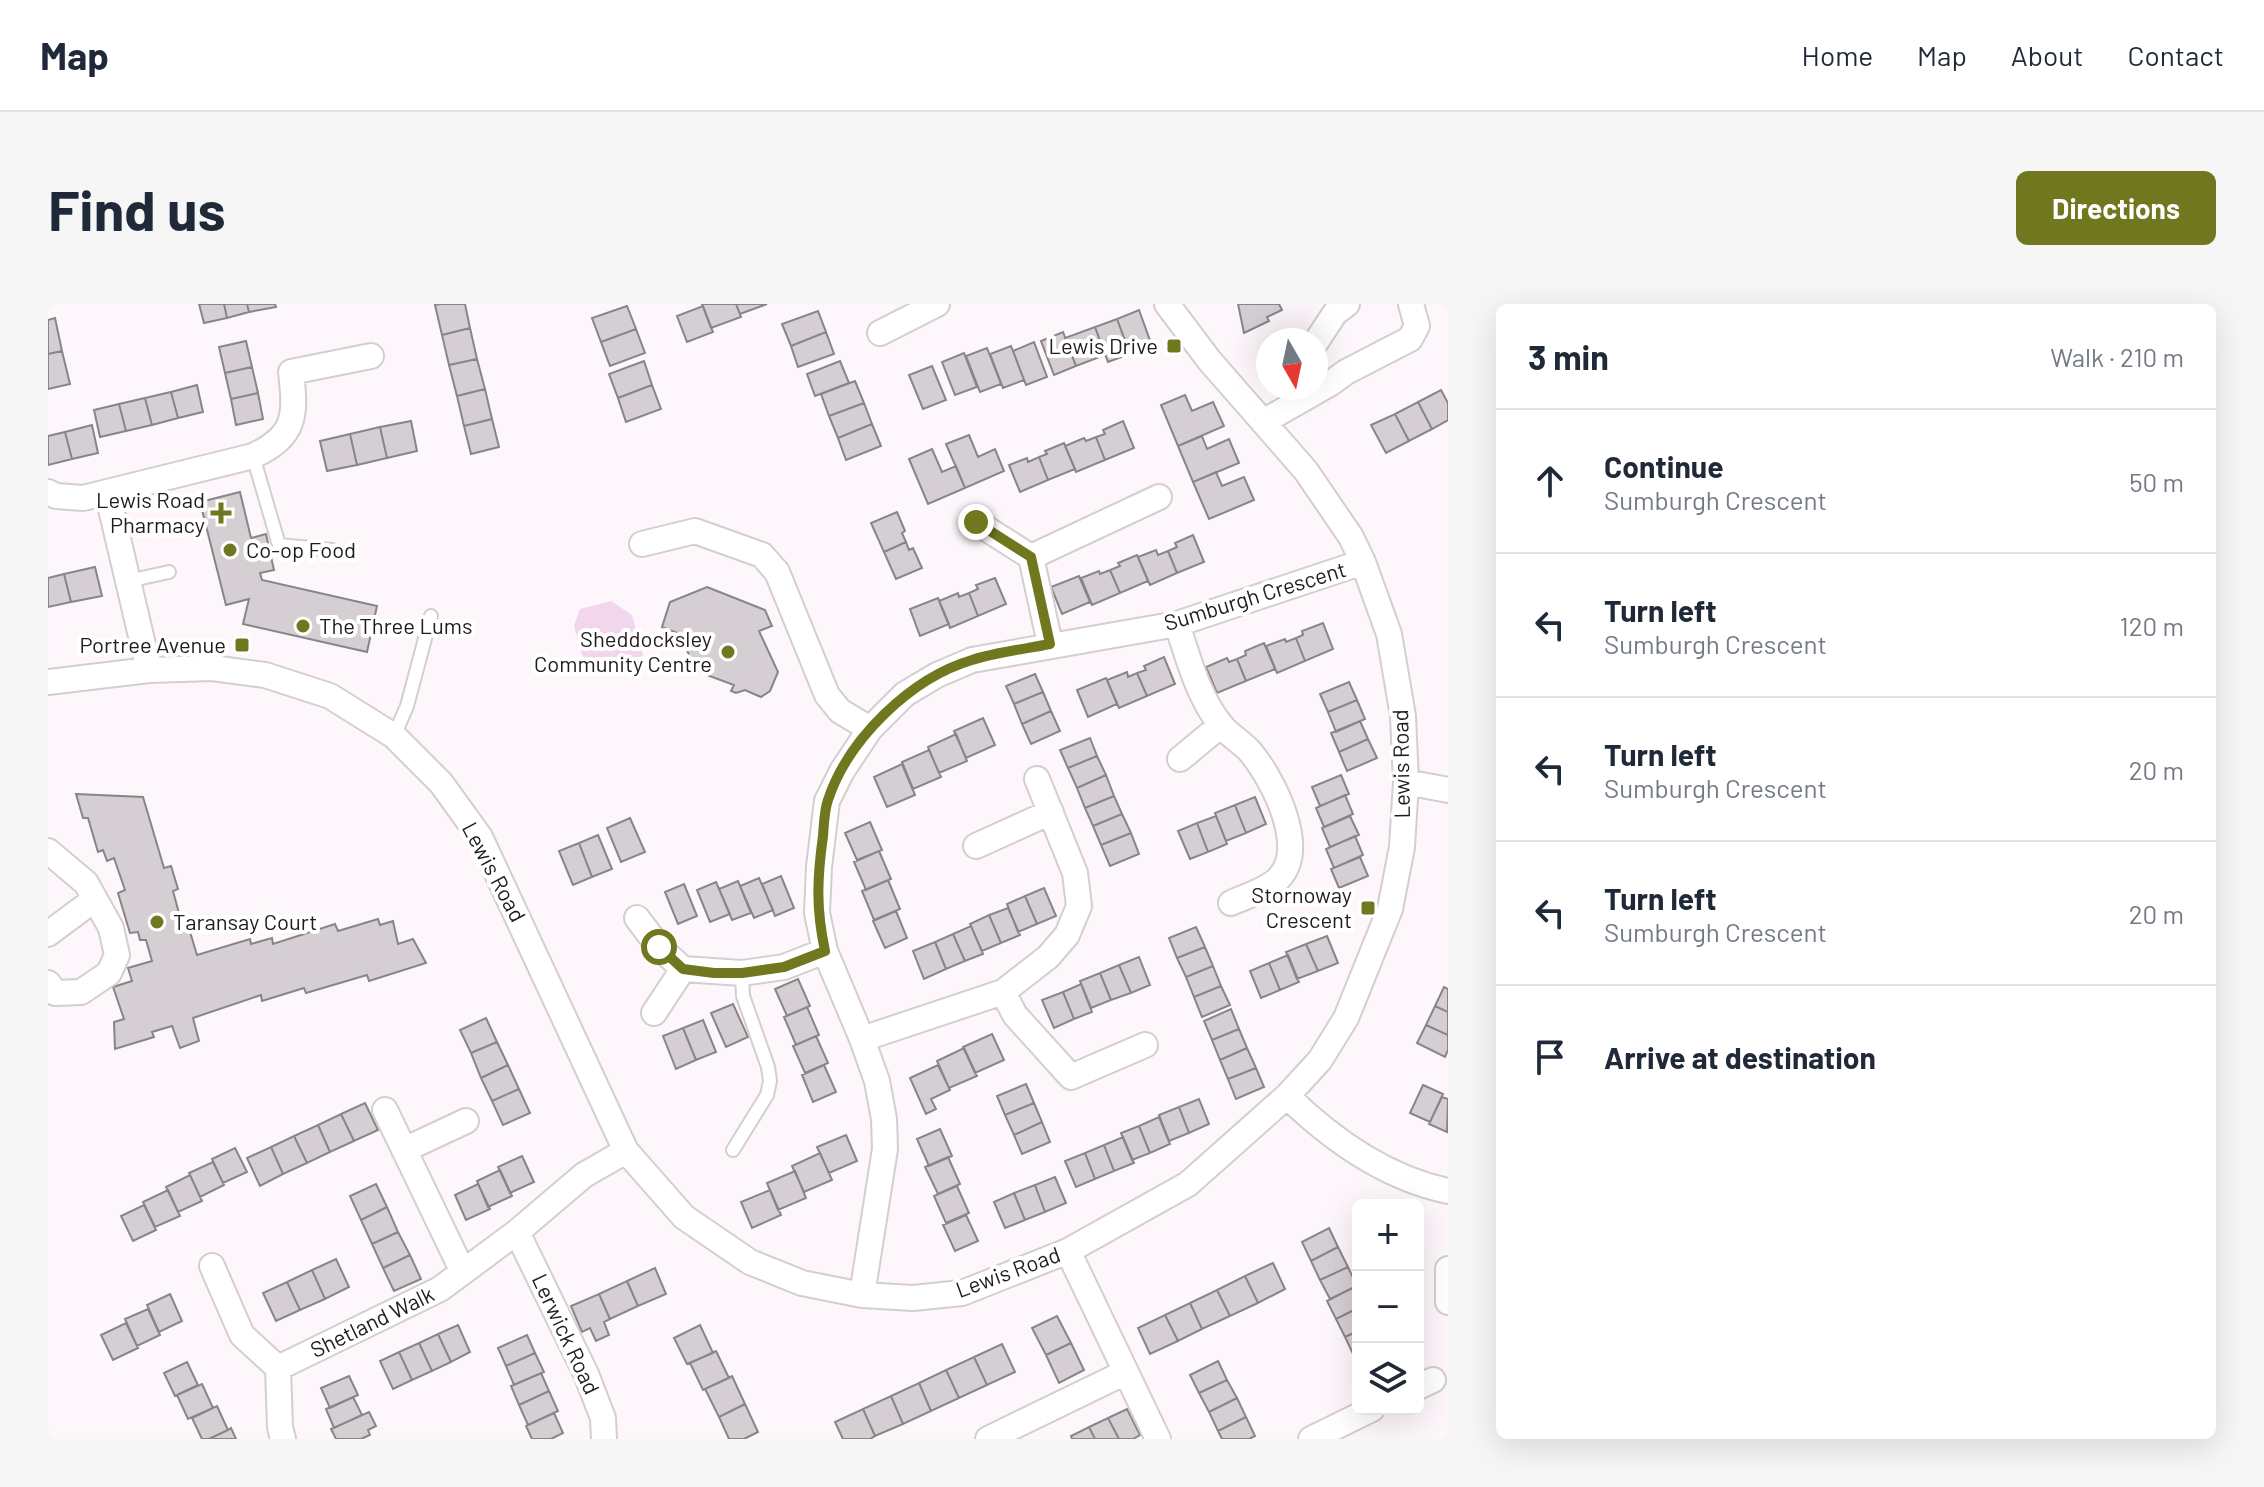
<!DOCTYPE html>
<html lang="en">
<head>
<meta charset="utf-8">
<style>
	body { margin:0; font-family:Barlow,sans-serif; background:#f6f6f7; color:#1f2937 }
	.controls { position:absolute; right:24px; bottom:24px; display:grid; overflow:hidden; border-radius:12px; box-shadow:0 8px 32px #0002 }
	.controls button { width:72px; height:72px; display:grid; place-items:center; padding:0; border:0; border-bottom:2px solid #e0e1e3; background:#fff; color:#1f2937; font:40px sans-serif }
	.compass { position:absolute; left:1208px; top:24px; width:72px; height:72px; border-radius:50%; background:#fff; box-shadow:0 8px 32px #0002; rotate:171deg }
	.stop { position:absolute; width:24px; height:24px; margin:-18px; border:6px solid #71771f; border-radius:50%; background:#fff }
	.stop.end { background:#71771f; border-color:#fff; box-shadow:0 2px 8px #0008 }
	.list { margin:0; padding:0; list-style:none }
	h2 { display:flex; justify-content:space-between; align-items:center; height:104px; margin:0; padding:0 32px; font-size:34px }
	h2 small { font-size:26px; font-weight:400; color:#747a83 }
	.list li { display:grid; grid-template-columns:52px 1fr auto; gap:24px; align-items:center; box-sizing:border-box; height:144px; padding:0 32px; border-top:2px solid #e0e1e3 }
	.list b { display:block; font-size:30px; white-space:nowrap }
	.list p { margin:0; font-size:26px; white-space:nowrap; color:#747a83 }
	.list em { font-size:26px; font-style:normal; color:#747a83 }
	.icon { flex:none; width:44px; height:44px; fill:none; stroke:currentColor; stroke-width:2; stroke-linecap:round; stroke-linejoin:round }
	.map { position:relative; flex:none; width:1400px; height:1135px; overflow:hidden; border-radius:12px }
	header { display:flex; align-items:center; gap:48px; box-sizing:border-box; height:112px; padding:0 40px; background:#fff; border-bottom:2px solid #e0e1e3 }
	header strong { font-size:38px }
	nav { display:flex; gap:44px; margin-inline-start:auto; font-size:28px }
	.intro { display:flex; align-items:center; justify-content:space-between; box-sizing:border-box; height:192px; padding:0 48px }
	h1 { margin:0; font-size:56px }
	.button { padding:20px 36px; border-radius:12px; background:#71771f; color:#fff; font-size:28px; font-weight:700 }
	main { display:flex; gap:48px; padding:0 48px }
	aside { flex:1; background:#fff; border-radius:12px; box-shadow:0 8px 32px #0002 }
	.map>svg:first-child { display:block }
</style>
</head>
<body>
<header>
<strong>Map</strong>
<nav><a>Home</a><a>Map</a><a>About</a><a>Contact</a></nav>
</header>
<div class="intro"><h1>Find us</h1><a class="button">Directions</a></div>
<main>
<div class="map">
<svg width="1400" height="1135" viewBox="0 0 1400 1135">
	<rect width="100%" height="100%" fill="#fdf7fc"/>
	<path fill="#f2d6eb" d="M563 297 584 311 595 352 538 364 526 322 532 305Z"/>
	<path fill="#d5cfd3" stroke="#898488" stroke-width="2" d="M151 0H176L179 14 156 19Z
		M176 0H199L201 8 179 14Z
		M199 0H227L228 3 201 8Z
		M392 0H417L422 24 394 31 387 1Z
		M654 0H688L693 13 663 24Z
		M688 0H719L692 10Z
		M1190 0H1231L1234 6 1219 13 1221 17 1196 29Z
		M579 2 588 25 553 38 544 14Z
		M655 2 665 28 639 38 629 12Z
		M1091 6 1104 42 1082 50 1069 15Z
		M770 7 778 28 743 42 734 20Z
		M7 14 14 47 0 50V16Z
		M1069 15 1082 50 1060 58 1047 23Z
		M1047 23 1057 51 1028 62 1017 34Z
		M422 24 429 55 401 61 394 31Z
		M588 25 597 49 562 62 553 38Z
		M778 28 786 50 750 63 743 42Z
		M1015 28 1028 62 1006 71 993 37Z
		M198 37 204 63 177 69 171 43Z
		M986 38 999 73 978 81 965 47Z
		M963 42 976 76 955 84 942 50Z
		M939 44 953 80 932 88 918 52Z
		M14 47 22 80 0 85V50Z
		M916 49 929 83 907 91 894 58Z
		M429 55 437 85 409 92 401 61Z
		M596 57 604 81 570 94 561 70Z
		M792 57 801 79 767 92 759 70Z
		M884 62 898 96 875 105 861 71Z
		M204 63 210 89 183 95 177 69Z
		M807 77 816 99 781 112 773 90Z
		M149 81 155 108 130 114 123 88Z
		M604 81 613 105 578 118 570 94Z
		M437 85 444 115 416 122 409 92Z
		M1393 86 1400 99V116L1384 125 1370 98Z
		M123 88 130 114 104 121 97 94Z
		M210 89 215 115 188 121 183 95Z
		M1137 91 1144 107 1165 98 1176 122 1130 142 1113 101Z
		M97 94 104 121 78 127 71 100Z
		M1370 98 1384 125 1361 137 1347 110Z
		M816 99 824 120 790 134 781 112Z
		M71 100 78 127 52 133 46 106Z
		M1347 110 1361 137 1338 149 1323 121Z
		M444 115 451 143 423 150 416 122Z
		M363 117 369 147 339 154 332 123Z
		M1075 117 1086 144 1057 156 1048 133 1057 130 1055 126Z
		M824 120 833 142 798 156 790 134Z
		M44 121 50 149 24 155 17 128Z
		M332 123 339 154 309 161 302 130Z
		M17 128 24 155 0 161V132Z
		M302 130 309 161 279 167 272 137Z
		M921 131 930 153 947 145 956 167 917 184 898 140Z
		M1154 132 1159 145 1181 135 1191 159 1145 178 1130 142Z
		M1048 133 1057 156 1028 168 1017 142 1036 134 1038 137Z
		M1016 139 1027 165 1000 176 991 153 999 150 997 147Z
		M884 145 894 168 908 162 917 184 880 200 861 155Z
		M991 153 1000 176 972 188 961 161 979 154 980 158Z
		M1168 168 1174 182 1196 173 1206 196 1161 215 1145 178Z
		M192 188 203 234 218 230 226 266 212 269 214 276 329 302 319 348 195 320 201 295 178 301 152 198Z
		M849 208 857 227 854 229 858 238 836 248 823 219Z
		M1145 231 1156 258 1129 269 1120 247 1129 243 1127 239Z
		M858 238 861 246 865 244 874 264 848 275 836 248Z
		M1108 246 1110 251 1120 247 1129 269 1102 281 1090 253Z
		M1089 251 1100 277 1072 289 1062 266 1072 262 1070 259Z
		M47 263 54 292 23 298 16 270Z
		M1062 266 1072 289 1044 301 1033 274 1051 267 1052 270Z
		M16 270 23 298 0 303V274Z
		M1031 272 1042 298 1014 310 1003 283Z
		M947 274 958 300 930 312 921 289 930 285 928 281Z
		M659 283 717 306 724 322 711 327 730 368 722 387 713 393 697 386 688 389 683 387 686 381 648 367 632 330 614 323 622 298Z
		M910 289 911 293 921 289 930 312 902 324 891 297Z
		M890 294 901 320 872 332 862 305Z
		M1275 319 1285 345 1257 357 1248 334 1255 331 1254 327Z
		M1248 334 1257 357 1229 369 1218 342 1237 335 1238 338Z
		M1216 339 1227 365 1198 377 1189 355 1198 351 1197 347Z
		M1116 353 1127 380 1099 392 1089 369 1098 366 1096 362Z
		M1179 354 1181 358 1189 355 1198 377 1169 389 1158 363Z
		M1079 368 1080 373 1089 369 1099 392 1071 404 1059 376Z
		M987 370 995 388 966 400 958 382Z
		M1058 374 1069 400 1040 413 1029 386Z
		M1301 378 1309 396 1280 408 1272 390Z
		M995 388 1003 407 974 420 966 400Z
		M1309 396 1317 415 1288 428 1280 408Z
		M1003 407 1012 427 983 440 974 420Z
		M935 414 947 441 918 454 906 427Z
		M1312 417 1320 435 1291 448 1283 429Z
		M908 430 919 457 891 469 880 443Z
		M1042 434 1049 452 1020 464 1012 446Z
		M1320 435 1329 454 1299 467 1291 448Z
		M881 446 893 473 865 485 854 458Z
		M1049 452 1058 471 1029 484 1020 464Z
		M854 460 867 491 839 503 826 473Z
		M1058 471 1066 492 1037 504 1029 484Z
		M1293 471 1301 490 1272 502 1264 483Z
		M28 490 95 493 116 564 123 562 130 585 125 587 131 609 136 608 149 651 202 635 203 640 224 634 225 640 287 620 290 627 330 615 332 621 345 617 350 640 365 635 378 659 321 677 319 671 258 689 256 684 214 697 213 691 145 714 151 737 132 744 124 722 104 728 106 733 67 745 66 718 76 715 65 683 84 677 80 664 104 657 98 636H92L90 628 82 629 70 589 77 586 66 554 59 557 55 546 50 548 40 514H35Z
		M1297 491 1305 510 1276 523 1268 504Z
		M1066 492 1074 510 1045 522 1037 504Z
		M1207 493 1218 520 1198 529 1187 501Z
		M1187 501 1198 529 1178 537 1167 509Z
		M1074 510 1083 529 1053 541 1045 522Z
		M1168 512 1179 540 1160 548 1149 519Z
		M1302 512 1311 531 1282 543 1274 524Z
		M582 514 597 548 573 558 559 524Z
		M822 518 834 546 809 556 797 529Z
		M1149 519 1160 548 1142 555 1130 527Z
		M1083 529 1091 550 1062 562 1053 541Z
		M550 531 564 565 544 573 531 539Z
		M1307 532 1315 551 1286 564 1278 545Z
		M531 539 544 573 525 581 511 547Z
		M831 547 843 575 818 586 806 558Z
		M1312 553 1320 572 1291 584 1283 565Z
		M733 572 746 604 727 612 714 580Z
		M711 574 725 606 706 614 692 582Z
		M840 576 852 605 826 616 814 587Z
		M690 577 703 609 684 616 671 585Z
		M668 578 682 610 662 618 649 586Z
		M636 580 649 612 630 620 617 588Z
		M996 584 1008 612 989 620 977 592Z
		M977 592 989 620 970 628 959 600Z
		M960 604 972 631 953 639 941 611Z
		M848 607 859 634 837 644 825 617Z
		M941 611 953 639 934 647 922 620Z
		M923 622 935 650 917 657 905 630Z
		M1148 623 1157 643 1129 654 1121 634Z
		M905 630 917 657 898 665 887 638Z
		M1279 632 1290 659 1270 667 1258 640Z
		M887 638 898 665 876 675 865 647Z
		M1258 640 1270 667 1249 675 1238 648Z
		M1157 643 1165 662 1138 673 1129 654Z
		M1240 651 1251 678 1232 686 1221 659Z
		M1091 653 1102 681 1083 689 1071 661Z
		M1221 659 1232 686 1213 694 1202 667Z
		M1071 661 1083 689 1063 696 1052 669Z
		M1165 662 1173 682 1146 693 1138 673Z
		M1052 669 1063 696 1043 704 1032 677Z
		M750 675 762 702 739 712 727 685Z
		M1033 680 1044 708 1026 715 1015 688Z
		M1173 682 1182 701 1154 713 1146 693Z
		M1396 683 1400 685V708L1387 702Z
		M1015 688 1026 715 1006 724 994 696Z
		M685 700 700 733 678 743 663 709Z
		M1387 702 1400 708V731L1378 721Z
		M759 703 771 731 748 741 736 713Z
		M1183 705 1191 725 1164 736 1156 717Z
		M438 714 449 738 423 749 412 726Z
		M655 716 668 748 648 756 635 724Z
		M1378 721 1400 731V746L1397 753 1369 739Z
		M635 724 648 756 628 765 615 732Z
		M1191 725 1199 744 1172 756 1164 736Z
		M944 730 956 756 927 769 915 743Z
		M768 732 780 759 757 769 745 742Z
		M449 738 460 761 433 774 423 749Z
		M916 744 929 772 901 784 889 757Z
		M1199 744 1208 764 1180 775 1172 756Z
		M460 761 471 785 444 797 433 774Z
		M776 761 788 788 765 798 754 771Z
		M890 761 902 786 883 795 888 805 878 810 862 774Z
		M1208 764 1216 783 1188 795 1180 775Z
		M978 780 986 799 957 811 949 792Z
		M1375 781 1395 790 1382 818 1362 809Z
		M471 785 482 809 455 821 444 797Z
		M1394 793 1400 795 1399 828 1381 820Z
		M1151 795 1161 820 1141 829 1131 803Z
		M317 799 330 826 306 837 293 810Z
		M986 799 994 818 966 831 957 811Z
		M1131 803 1141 829 1121 837 1111 811Z
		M293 810 306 837 282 848 270 821Z
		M1111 813 1122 840 1102 849 1091 822Z
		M994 818 1002 838 974 850 966 831Z
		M270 821 282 848 259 859 246 832Z
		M1091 822 1102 849 1084 856 1073 829Z
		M892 825 904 852 881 862 869 835Z
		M798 831 809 857 781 869 769 843Z
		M246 832 259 859 235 870 223 843Z
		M1075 833 1086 859 1066 867 1056 841Z
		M1056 841 1066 867 1047 875 1037 849Z
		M223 843 235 870 212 882 199 854Z
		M187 844 199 868 175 879 164 855Z
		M772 849 784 876 756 888 744 862Z
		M1037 849 1047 875 1028 883 1017 857Z
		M474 852 486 878 462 889 450 863Z
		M900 853 912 880 890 890 877 863Z
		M165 858 176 881 152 893 141 869Z
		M452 866 464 892 440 903 429 877Z
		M747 867 758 894 730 906 719 879Z
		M142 871 154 897 130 908 118 883Z
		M1007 873 1018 899 997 908 987 881Z
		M328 880 339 903 313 916 302 892Z
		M430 880 442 905 418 916 407 891Z
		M987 881 997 908 977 916 966 889Z
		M909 882 921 909 898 919 886 892Z
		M120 886 132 912 107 923 95 898Z
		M722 886 733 911 704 924 693 898Z
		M966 889 977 916 957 924 946 898Z
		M96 901 108 926 85 937 73 912Z
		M339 903 350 928 324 940 313 916Z
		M918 911 930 937 907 947 895 921Z
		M1281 924 1290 943 1263 957 1254 938Z
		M350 928 362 951 335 964 324 940Z
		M1290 943 1300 963 1272 976 1263 957Z
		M362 951 373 975 346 987 335 964Z
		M288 955 301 983 277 995 264 966Z
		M1225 959 1237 985 1210 999 1197 972Z
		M1300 963 1309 982 1282 995 1272 976Z
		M607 964 618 990 590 1002 579 977Z
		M264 966 277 995 252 1006 239 978Z
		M1197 972 1210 999 1182 1012 1169 986Z
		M579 977 590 1002 562 1015 551 990Z
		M239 978 252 1006 228 1017 215 989Z
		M1306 983 1310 991V1004L1288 1015 1279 997Z
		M1169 986 1182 1012 1154 1025 1142 999Z
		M122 990 134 1017 111 1028 99 1001Z
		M551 990 562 1015 556 1018 561 1031 548 1037 542 1024 534 1028 523 1002Z
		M1142 999 1154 1025 1130 1037 1117 1011Z
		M1310 1004V1027L1297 1033 1288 1015Z
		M100 1005 112 1031 89 1042 77 1015Z
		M1117 1011 1130 1037 1102 1050 1090 1024Z
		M1009 1012 1023 1039 998 1051 984 1024Z
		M78 1019 90 1044 65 1056 53 1031Z
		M410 1021 422 1048 403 1058 390 1030Z
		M652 1021 665 1049 639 1060 626 1034Z
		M1310 1027V1050L1306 1052 1297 1033Z
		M390 1030 403 1058 384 1067 371 1039Z
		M479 1031 487 1049 458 1062 450 1044Z
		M371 1039 384 1067 364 1076 351 1048Z
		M1023 1039 1036 1066 1011 1079 998 1051Z
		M954 1040 967 1068 939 1081 926 1053Z
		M668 1047 681 1074 655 1086 642 1059Z
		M351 1048 364 1076 345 1085 332 1057Z
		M487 1049 496 1068 466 1081 458 1062Z
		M926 1053 939 1081 911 1094 898 1066Z
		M1170 1057 1179 1076 1151 1089 1142 1071Z
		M139 1058 150 1081 127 1092 116 1069Z
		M898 1066 911 1094 883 1107 871 1079Z
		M493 1069 501 1087 471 1101 463 1082Z
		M301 1072 310 1091 282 1104 273 1084Z
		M684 1072 697 1100 671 1113 657 1085Z
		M1179 1076 1189 1094 1161 1108 1151 1089Z
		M871 1079 883 1107 855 1120 843 1092Z
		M154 1080 165 1104 140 1115 129 1091Z
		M501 1087 510 1107 480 1121 471 1101Z
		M843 1092 855 1120 827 1132 815 1105Z
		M305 1093 314 1111 286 1124 278 1105Z
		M1189 1094 1198 1113 1170 1127 1161 1108Z
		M697 1100 710 1128 696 1135H681L671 1113Z
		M169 1102 180 1126 161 1135H154L144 1114Z
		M815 1105 827 1132 822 1135H795L787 1118Z
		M1079 1105 1092 1131 1085 1135H1071L1060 1114Z
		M321 1108 328 1122 320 1126 322 1131 313 1135H288L283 1125Z
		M506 1109 515 1129 503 1135H484L478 1122Z
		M1198 1113 1207 1132 1201 1135H1174L1170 1127Z
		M1060 1114 1071 1135H1047L1041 1123Z
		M1041 1123 1047 1135H1024L1023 1132Z
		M183 1124 188 1135H161L180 1126Z"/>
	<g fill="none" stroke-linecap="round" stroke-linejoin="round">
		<g stroke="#d4cdd2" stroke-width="16">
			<path id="service" d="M205 152 231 241 284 246
				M80 277 121 268
				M346 432 359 402 383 312
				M685 846 719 791 722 777 720 763 695 692 694 669"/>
		</g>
		<g stroke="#d4cdd2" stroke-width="28">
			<path id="minor" d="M832 29 889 0
				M1268 38 1287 9 1299 0
				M1215 118 1283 79 1298 68 1362 35 1369 22 1363 0
				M0 188 8 192 35 194 205 152C248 132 248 112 243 68L323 52
				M59 188 101 366
				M928 218 983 253
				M594 240 647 227 714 251 729 268 779 391 792 407 822 425
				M1129 320C1140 353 1150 393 1173 421 1181 432 1196 439 1204 450 1225 476 1260 543 1231 574 1220 586 1198 592 1183 599
				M1002 340 983 253 1111 193
				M0 378 101 366 164 364 217 371 282 392 346 432 393 479 432 533 578 847 636 913 702 958 754 979 814 991 865 994 914 989 1020 947 1140 880 1239 792 1272 756 1298 714 1342 605 1354 543 1358 478 1355 412 1341 330 1315 258 1303 233 1258 167 1161 56 1119 0
				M1132 455 1173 421
				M1358 478 1400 486
				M928 542 1003 508
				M0 547 38 579 63 624 69 651 61 669 33 688 7 689 0 679
				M589 614 611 643 635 665 694 669 736 663 777 647
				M0 630 47 595
				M955 688 967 711 1023 773 1097 741
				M606 709 635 665
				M814 735 955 688 1000 653 1019 631 1031 602 1027 569 989 475
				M1239 792C1284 836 1338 874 1400 887
				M337 806 415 968
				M356 846 418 817
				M469 928 538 1070 555 1114 556 1135
				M1020 947 1110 1135
				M164 962 194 1031 230 1064
				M1400 965V998
				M814 991 837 845 836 815 829 777 814 735 777 647 769 609 771 563 779 497 794 467 822 425 857 390 889 371 924 356 1129 320 1315 258
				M1370 1083 1385 1076
				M235 1135 232 1123 230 1064 392 985 469 928 536 871 578 847
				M940 1135 1078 1068
				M1263 1135 1324 1105"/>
		</g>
		<use href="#service" stroke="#fff" stroke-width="12"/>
		<use href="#minor" stroke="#fff" stroke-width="24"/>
	</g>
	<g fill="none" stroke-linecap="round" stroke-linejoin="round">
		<path stroke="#71771f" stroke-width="10" d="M611 643 635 665 666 669H694L736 663 777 647C768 605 769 575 775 532 776 521 776 507 780 496 800 435 863 374 924 356 949 348 977 345 1002 340L983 253 928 218"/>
	</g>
	<g fill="#71771f" stroke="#fff" stroke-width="3">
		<rect x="1118" y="34" width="16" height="16" rx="4"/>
		<path d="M169 197h8v8h8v8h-8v8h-8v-8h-8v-8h8z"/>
		<circle cx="182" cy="246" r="8"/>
		<circle cx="255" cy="322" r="8"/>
		<rect x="186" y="333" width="16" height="16" rx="4"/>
		<circle cx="680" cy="348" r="8"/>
		<rect x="1312" y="596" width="16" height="16" rx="4"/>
		<circle cx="109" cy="618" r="8"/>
	</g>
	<g text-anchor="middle" stroke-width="8" stroke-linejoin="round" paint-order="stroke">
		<g font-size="22" fill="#1f1c1e" stroke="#fff" text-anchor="end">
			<text x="1110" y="50">Lewis Drive</text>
			<text x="157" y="204">Lewis Road<tspan x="157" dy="25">Pharmacy</tspan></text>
			<text x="198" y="254" text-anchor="start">Co-op Food</text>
			<text x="271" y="330" text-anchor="start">The Three Lums</text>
			<text x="664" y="343">Sheddocksley<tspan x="664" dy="25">Community Centre</tspan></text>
			<text x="178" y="349">Portree Avenue</text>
			<text x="1304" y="599">Stornoway<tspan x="1304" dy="25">Crescent</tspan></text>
			<text x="125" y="626" text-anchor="start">Taransay Court</text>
		</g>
		<g font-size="22" fill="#1f1c1e" stroke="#fff">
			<text transform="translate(1207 292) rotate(-17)" y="8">Sumburgh Crescent</text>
			<text transform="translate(1353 460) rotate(-91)" y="8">Lewis Road</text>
			<text transform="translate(446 568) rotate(62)" y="8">Lewis Road</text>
			<text transform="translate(960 968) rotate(-20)" y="8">Lewis Road</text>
			<text transform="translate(324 1018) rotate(-26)" y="8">Shetland Walk</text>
			<text transform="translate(518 1030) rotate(65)" y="8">Lerwick Road</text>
		</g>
	</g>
</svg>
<div class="controls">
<button>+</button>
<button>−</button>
<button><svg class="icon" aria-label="layers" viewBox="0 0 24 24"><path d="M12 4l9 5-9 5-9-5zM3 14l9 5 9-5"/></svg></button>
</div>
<svg class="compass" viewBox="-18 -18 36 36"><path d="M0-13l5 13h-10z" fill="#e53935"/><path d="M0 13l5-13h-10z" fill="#747a83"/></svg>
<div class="stop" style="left:611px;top:643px"></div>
<div class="stop end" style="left:928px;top:218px"></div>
</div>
<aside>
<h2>3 min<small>Walk · 210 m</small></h2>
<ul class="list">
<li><svg class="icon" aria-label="ahead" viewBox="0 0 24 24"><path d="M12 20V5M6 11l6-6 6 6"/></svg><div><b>Continue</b><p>Sumburgh Crescent</p></div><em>50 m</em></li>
<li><svg class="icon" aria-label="left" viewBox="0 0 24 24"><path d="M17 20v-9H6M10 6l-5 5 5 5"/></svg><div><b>Turn left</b><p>Sumburgh Crescent</p></div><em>120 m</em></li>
<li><svg class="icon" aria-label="left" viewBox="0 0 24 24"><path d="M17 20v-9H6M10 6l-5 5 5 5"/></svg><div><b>Turn left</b><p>Sumburgh Crescent</p></div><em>20 m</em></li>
<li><svg class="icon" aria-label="left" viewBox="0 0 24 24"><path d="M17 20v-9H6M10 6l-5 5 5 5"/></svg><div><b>Turn left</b><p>Sumburgh Crescent</p></div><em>20 m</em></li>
<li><svg class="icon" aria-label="arrive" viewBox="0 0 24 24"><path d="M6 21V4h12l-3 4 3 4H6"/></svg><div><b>Arrive at destination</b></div></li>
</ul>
</aside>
</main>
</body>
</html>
